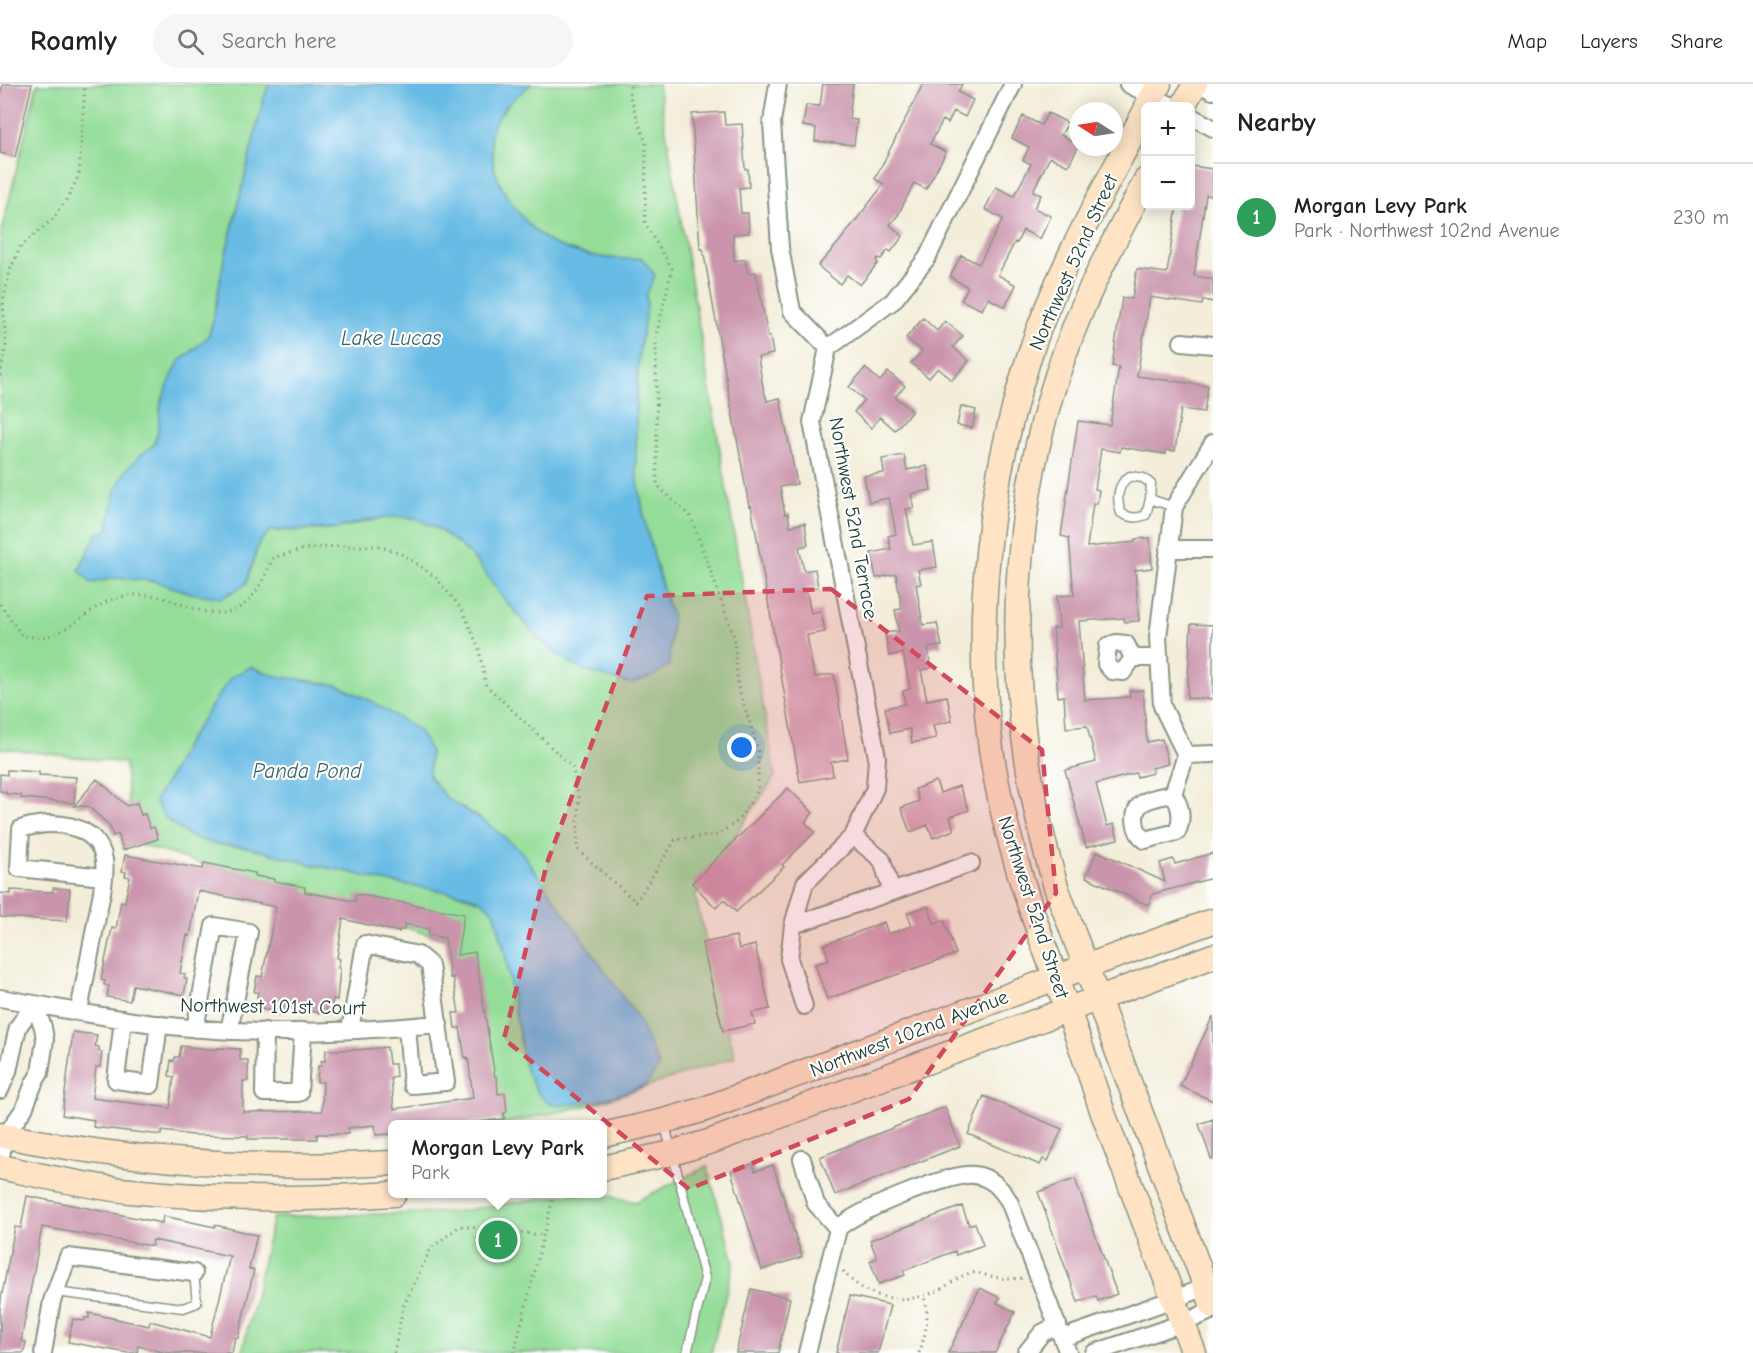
<!DOCTYPE html>
<html lang="en">
<head>
<meta charset="utf-8">
<style>
	body { margin:0; font-family:"Comic Neue",sans-serif; background:#f6f6f6; color:#222 }
	.controls { position:absolute; right:18px; top:18px; display:grid; overflow:hidden; border-radius:9px; box-shadow:0 3px 15px #0003 }
	.controls button { width:54px; height:54px; display:grid; place-items:center; padding:0; border:0; border-bottom:2px solid #e0e0e0; background:#fff; color:#222; font:30px sans-serif }
	.compass { position:absolute; left:1069px; top:18px; width:54px; height:54px; border-radius:50%; background:#fff; box-shadow:0 3px 15px #0003; rotate:282deg }
	.you { position:absolute; left:742px; top:664px; width:21px; height:21px; margin:-15px; border:4px solid #fff; border-radius:50%; background:#1a73e8; box-shadow:0 0 0 9px #1a73e833 }
	.badge { display:grid; place-items:center; width:39px; height:39px; border-radius:50%; background:#d1495b; color:#fff; font-size:20px; font-weight:700 }
	.pin { position:absolute; translate:-50% -50%; border:3px solid #fff; box-shadow:0 2px 6px #0006 }
	.popup { position:absolute; left:388px; top:1036px; width:219px; height:78px; box-sizing:border-box; display:grid; place-content:center; border-radius:9px; background:#fff; filter:drop-shadow(0 2px 4px #0005); font-size:20px; white-space:nowrap; color:#767676 }
	.popup b { font-size:22px; color:#222 }
	.popup::after { content:''; position:absolute; left:50%; top:100%; margin-left:-12px; border:12px solid transparent; border-top-color:#fff }
	.list { margin:0; padding:0; list-style:none }
	h2 { display:flex; justify-content:space-between; align-items:center; height:78px; margin:0; padding:0 24px; font-size:26px }
	h2 small { font-size:20px; font-weight:400; color:#767676 }
	.list li { display:grid; grid-template-columns:39px 1fr auto; gap:18px; align-items:center; box-sizing:border-box; height:108px; padding:0 24px; border-top:2px solid #e0e0e0 }
	.list b { display:block; font-size:22px; white-space:nowrap }
	.list p { margin:0; font-size:20px; white-space:nowrap; color:#767676 }
	.list em { font-size:20px; font-style:normal; color:#767676 }
	.icon { flex:none; width:33px; height:33px; fill:none; stroke:currentColor; stroke-width:2; stroke-linecap:round; stroke-linejoin:round }
	.map { position:relative; flex:none; width:1213px; height:1269px; overflow:hidden }
	header { display:flex; align-items:center; gap:36px; box-sizing:border-box; height:84px; padding:0 30px; background:#fff; border-bottom:2px solid #e0e0e0 }
	header strong { font-size:28px }
	nav { display:flex; gap:33px; margin-inline-start:auto; font-size:21px }
	.search { width:420px; height:54px; background:#f6f6f6; display:flex; align-items:center; gap:15px; box-sizing:border-box; padding:0 21px; border-radius:33px; color:#767676; font-size:22px }
	main { display:flex }
	aside { flex:1; background:#fff }
	.map>svg:first-child { display:block }
</style>
</head>
<body>
<header>
<strong>Roamly</strong>
<div class="search"><svg class="icon" aria-label="search" viewBox="0 0 24 24"><circle cx="10" cy="10" r="6"/><path d="M15 15l6 6"/></svg>Search here</div>
<nav><a>Map</a><a>Layers</a><a>Share</a></nav>
</header>
<main>
<div class="map">
<svg width="1213" height="1269" viewBox="0 0 1213 1269">
	<rect width="100%" height="100%" fill="#fff"/>
	<filter id="ink" filterUnits="userSpaceOnUse"><feTurbulence type="fractalNoise" baseFrequency=".0167" numOctaves="2"/><feDisplacementMap in="SourceGraphic" scale="12" xChannelSelector="R" yChannelSelector="G"/><feConvolveMatrix kernelMatrix="1 2 1 2 8 2 1 2 1" color-interpolation-filters="sRGB"/></filter>
	<filter id="wash" filterUnits="userSpaceOnUse"><feTurbulence type="fractalNoise" baseFrequency=".008" numOctaves="4" result="noise"/><feDisplacementMap in="SourceGraphic" scale="24" xChannelSelector="R" yChannelSelector="G"/><feGaussianBlur stdDeviation="1.35" result="paint"/><feColorMatrix in="noise" values="0 0 0 0 0 0 0 0 0 0 0 0 0 0 0 0 0 1.4 0 .05"/><feComposite in="paint" operator="in"/></filter>
	<g filter="url(#wash)">
		<rect width="100%" height="100%" fill="#f3edd9"/>
		<path fill="#94dd98" stroke="#5a8d66" stroke-width="1.5" fill-rule="evenodd" d="M37 0H269L263 17 222 186 213 237 208 253 179 278 161 318 158 348 153 362 142 370 115 407 108 446 97 450 79 485 91 499 115 494 154 497 191 509 246 500 259 459 269 447C292 446 316 447 338 444 363 440 390 428 416 434 441 440 475 473 490 494 495 501 500 510 506 517 522 535 538 553 556 570L672 532 664 509 645 439 636 385V319L639 268 647 221 642 174C614 177 583 172 556 161 533 151 506 116 497 93 493 85 493 75 492 66 491 60 489 53 491 48 498 27 515 12 532 0H658L775 692 695 812 735 973 594 1020 503 1040 452 858 131 758 125 679 0 664V154ZM251 583 276 592 338 601 430 667 429 692 446 714 487 739 646 1001 595 1017 537 1008 525 983 505 870 495 829 482 817 448 807 378 796 350 788 318 782 247 763 215 760 189 752 165 734 155 716 170 692 186 660 231 593Z
			M707 1082 734 1178 711 1269H242L273 1133 453 1128 570 1110H601L635 1118Z"/>
		<path fill="#68bbe4" stroke="#447c8c" stroke-width="1.5" d="M269 0H532C515 12 498 27 491 48 489 53 491 60 492 66 493 75 493 85 497 93 506 116 533 151 556 161 583 172 614 177 642 174L655 191 646 211 647 221 639 268 636 319V385L645 439 664 509 672 532 669 581 653 592 630 600 583 586 556 570 534 550 504 515 478 479 462 463 438 445 416 434 395 433 367 436 338 444 269 447 259 459 246 500 222 514 191 509 154 497 115 494 91 499 79 486 97 450 108 446 115 407 126 386 142 370 153 362 158 348 161 318 172 292 179 278 208 253 213 237 222 186 263 17Z
			M251 583 276 592 338 601 373 618 419 647 430 667 429 692 446 714 487 739 521 767 637 933 659 982 646 1001 624 1009 595 1017 563 1021 549 1020 537 1008 525 984 505 870 495 829 482 817 467 811 378 796 350 788 318 782 247 763 215 760 189 752 165 734 155 716 170 692 186 660 231 593Z"/>
		<g id="blocks">
			<path fill="#ca95ac" d="M3 0H32L15 73 0 69V12Z
				M823 0H853L849 35 857 36 854 61 815 57 816 44 803 42 806 21 820 22Z
				M923 0H962L958 8 973 16 965 33 954 27 948 39 943 36 930 60 946 68 926 105 914 99 898 131 890 141 903 152 891 168 888 166 881 175 878 174 876 177 878 179 860 201 847 191 840 200 818 182 839 158 884 100 875 95Z
				M724 28 725 41 742 40 745 85H748L749 103 739 104 741 129H748L749 149 733 150 734 177 745 175 748 189 756 188 768 253 770 252 773 270 758 273 763 303 767 317 780 314 797 400 780 403 785 430 788 429 790 442 805 439 808 461 799 463 804 487 815 485 818 503 806 505 811 529 821 527 825 548 807 551 812 581 815 593 834 590 848 675 831 678 833 692 800 698 751 421 749 422 703 165H700L692 30Z
				M1048 29 1068 39 1061 51 1078 60V63L1068 82 1050 73 1033 107 1041 111 1034 124 1051 132 1040 155 1023 146 1017 159 1015 158 998 191 1016 201 1005 223 988 214 982 226 961 216 968 203 950 193 961 171 979 180 1003 135 985 125 996 103 1014 112 1031 80 1023 76 1029 63 1012 54 1023 32 1041 41Z
				M1191 82 1213 85V112L1206 111 1194 192 1213 195V218L1203 216 1202 221 1150 213 1137 292 1208 302 1204 328 1181 325 1175 367 1166 366V370L1121 363 1120 368 1101 365 1095 405 1099 406 1097 420H1093L1087 463 1135 458V455L1150 454 1152 484 1135 486 1139 537 1125 538 1124 534 1079 537 1085 616 1130 613 1129 607 1143 606 1147 658 1162 655 1168 680 1152 684 1153 689 1137 693 1136 689 1096 700 1107 742 1114 740 1118 755 1086 763 1065 686 1096 678 1087 642 1066 644 1064 612 1058 613 1053 544H1059L1057 512 1074 511 1069 454 1061 452 1078 337 1110 341 1119 283 1112 282 1122 214 1132 215 1137 185 1167 189 1177 122H1191Z
				M923 234 937 247 945 237 963 252 953 263 969 277 952 296 938 284 929 294 911 279 922 267 906 254Z
				M865 284 880 297 888 288 905 302 895 313 912 327 895 346 880 333 871 344 854 328 864 316 849 303Z
				M961 322 976 326 972 344 957 341Z
				M904 371 907 386 927 382 931 406 911 410 914 424 906 425 913 461 933 458 937 483 918 486 921 500 916 501 923 541 937 539 942 562 928 564 931 584 921 586 927 616 947 612 952 637 933 641 936 654 912 659 910 645 890 649 885 624 905 620 903 607 910 605 903 569 889 572 885 549 899 547 895 526 902 525 896 490 876 494 871 469 891 465 888 452 896 450 889 414 869 418 864 392 884 389 882 375Z
				M1191 540 1213 541V615L1187 614Z
				M7 686 39 688V691L76 693 74 719 21 714V711L6 710V708L0 707V690L7 691Z
				M97 695 127 722 137 719 141 731 145 730 150 744 154 743 158 755 123 766 118 750 113 752 110 742 88 722H74Z
				M936 697 940 709 959 702 969 726 950 733 954 746 933 754 928 741 910 748 901 724 919 717 915 705Z
				M788 704 813 729 805 738 815 748 782 781 784 783 736 828 724 816 716 824 692 799Z
				M1097 767 1165 798 1160 779 1173 775 1175 780 1213 769V794L1153 810 1148 821 1086 793Z
				M125 771 203 785 204 779 255 789V792L274 795V797L305 803V808L355 817 356 810 464 830 457 871 475 868 495 993H497L498 1010 505 1009 507 1028 504 1029V1035L470 1039V1041H393V1050L376 1051 375 1041 348 1044V1050H317V1055H248V1052L193 1051 162 1047 161 1051 93 1043 94 1036 62 1031 73 948 97 951 95 962 99 963V967L102 968 100 983H96L92 1014 170 1024 174 993 169 992 171 976 174 977 175 973H179L181 962 217 966V964L240 965V976H248V997H243V1028L322 1027 323 998H317L318 982H321V977H325L326 966H357L387 963 389 980H395L396 993 391 994 394 1025 473 1014 468 973 465 974 460 944H455L453 929H459L453 893 450 894 445 854 428 851 429 845 405 840 404 846H399V848L343 835 337 874 340 875 338 884H340L337 916 333 915 332 920 328 919 326 930 284 922 283 929 260 925 261 913H257L258 908H254L257 892 262 893 276 823 198 807 190 852 187 851 182 878 180 889 185 890 184 894 187 895 184 911 133 901 130 917 107 913 109 902 104 901 105 897 101 896 112 844 116 845 121 817 125 818 130 793 125 792 126 788 122 787Z
				M53 804 70 805 67 837 0 833V809L11 810V806L48 808H53Z
				M928 822 934 839 944 836 956 870 827 915 815 880 829 876 824 861 884 838 888 850 912 842 907 829Z
				M736 852 739 865 755 861 770 925 752 929 755 940 723 947 702 859Z
				M1213 932V1017L1180 1002Z
				M984 1012 1062 1045 1048 1077 1043 1075 1040 1081 968 1050Z
				M945 1023 960 1062 835 1111 820 1073Z
				M1213 1035V1075H1211L1199 1040Z
				M753 1080 755 1087 773 1081 802 1173 762 1186 731 1087Z
				M1075 1095 1117 1210 1098 1217 1096 1212 1078 1218 1038 1108Z
				M27 1112 162 1139 163 1132 215 1143V1141L257 1151 249 1185 254 1186 238 1254H235L232 1269H167L138 1262 137 1269H128L68 1258 73 1235 84 1237 85 1234H89V1229L149 1242 150 1237 210 1253 230 1172 153 1156 152 1162 42 1143 21 1257 26 1258 24 1269H0V1225L2 1210 15 1143 21 1144Z
				M962 1122 969 1141 975 1139 983 1161 956 1171 955 1167 903 1187 905 1191 879 1200 870 1177 877 1174 870 1156Z
				M980 1204 1000 1214 997 1219 1015 1228 995 1269H948Z
				M751 1205 790 1214 778 1269H736Z
				M850 1212 890 1221 878 1269H836Z"/>
		</g>
	</g>
	<g filter="url(#ink)">
		<use href="#blocks" fill-opacity="0" stroke="#899586" stroke-width="1.5"/>
		<g fill="none" stroke-linecap="round" stroke-linejoin="round">
			<g stroke="#899586" stroke-width="11">
				<path id="lane" d="M1150 415 1146 431C1136 435 1130 434 1121 429 1116 416 1117 400 1130 392L1143 394 1151 400 1150 415 1174 423
					M664 1038 705 1194 687 1269
					M55 1208 183 1224 197 1219 194 1189"/>
			</g>
			<g stroke="#899586" stroke-width="20">
				<path id="street" d="M778 0 772 38 780 164 792 227 828 264
					M1128 0 1172 22
					M1199 0 1213 7
					M1190 32 1213 44
					M1182 258 1213 261
					M1168 465H1213
					M1133 574 1126 560 1116 559 1108 562 1106 580 1112 587 1123 588 1133 574H1159
					M1186 671 1213 670
					M1173 710C1164 712 1153 713 1144 718 1130 726 1134 748 1145 756L1177 748C1183 735 1181 722 1173 710L1186 671 1162 622 1158 553 1174 423 1213 359
					M853 752 882 776 892 808
					M793 841 892 808 971 779
					M0 914C60 924 119 937 180 943 265 952 353 948 439 940
					M804 922 789 875 793 841 805 799 853 752 875 704 877 673 812 338 828 264 893 217 927 174 1013 0
					M79 927 99 823C102 809 106 791 104 776 98 738 49 735 21 745L19 784 103 793
					M123 935 116 996 151 1001 159 940
					M195 945 214 842 249 848 229 947
					M350 946 365 860 418 871 430 881 446 998 412 1001 407 943
					M265 947 264 1009H299L303 947
					M0 1006 8 987 18 943 34 920
					M802 1075 816 1120 838 1145 807 1269
					M0 1077 5 1052 24 1025 34 999 40 989 45 956 43 943 34 920
					M838 1145C852 1128 952 1088 974 1091 991 1093 1000 1103 1009 1117L1068 1269
					M1063 1254 1213 1201
					M43 1269 52 1217 68 1173 194 1189
					M1026 1269 1042 1249 1058 1241
					M1094 1269 1183 1239 1213 1226"/>
			</g>
			<g stroke="#899586" stroke-width="27">
				<path id="secondary" d="M1147 22 1159 0
					M1183 22 1195 0
					M1146 26C1104 105 1058 185 1030 270 989 396 973 533 991 665 1004 755 1035 840 1067 924 1080 958 1091 994 1103 1029 1133 1109 1164 1189 1194 1269
					M1146 96C1120 146 1093 195 1073 247 1003 426 1001 621 1056 803L1213 1222
					M0 1051C130 1077 261 1087 393 1079
					M603 1051 664 1037 702 1026 1085 883 1213 837
					M0 1083C43 1092 86 1102 130 1107 218 1116 306 1116 394 1110
					M603 1084 672 1069 712 1057 1213 872"/>
			</g>
			<path stroke="#899586" stroke-width="3" stroke-dasharray="1.5 4.5" stroke-linecap="butt" d="M0 292 6 261 3 218 10 186 21 162 53 135 70 110 79 91 85 0
				M0 520 22 552C28 552 35 554 40 553 70 552 89 521 117 514 125 512 136 510 144 511 173 511 199 534 228 528 254 522 263 495 273 474L304 465 337 462H379L404 471 435 493 462 525 479 565 486 601 572 683 579 712 577 765 636 818 675 756 717 751 738 737 758 706V665L738 603 734 553 691 433 657 401 656 252 672 185 645 139 646 59 629 10 631 0
				M843 1187C866 1216 906 1222 939 1206 949 1201 960 1191 971 1189 979 1188 987 1192 994 1193 1003 1195 1012 1195 1022 1194
				M394 1269 403 1223 431 1164 460 1142 543 1151
				M514 1269 554 1110
				M919 1269C926 1250 930 1232 924 1212"/>
			<use href="#lane" stroke="#fff" stroke-width="8"/>
			<use href="#street" stroke="#fff" stroke-width="16"/>
			<use href="#secondary" stroke="#fee4c5" stroke-width="24"/>
		</g>
	</g>
	<path fill="#d1495b" fill-opacity="0.2" stroke="#d1495b" stroke-width="4.5" stroke-dasharray="12 8" stroke-linejoin="round" d="M831 505 1042 666 1056 809 909 1015 689 1105 504 955 547 779 647 512Z"/>
	<g text-anchor="middle" stroke-width="4.5" stroke-linejoin="round" paint-order="stroke">
		<g font-size="20" fill="#1f3d34" stroke="#fff">
			<text transform="translate(1073 178) rotate(-66)" y="7">Northwest 52nd Street</text>
			<text transform="translate(854 434) rotate(80)" y="7">Northwest 52nd Terrace</text>
			<text transform="translate(1034 823) rotate(72)" y="7">Northwest 52nd Street</text>
			<text transform="translate(273 922) rotate(1)" y="7">Northwest 101st Court</text>
			<text transform="translate(909 949) rotate(-21)" y="7">Northwest 102nd Avenue</text>
		</g>
		<g font-size="21" font-style="italic" fill="#356369" stroke="#fff">
			<text x="391" y="261">Lake Lucas</text>
			<text x="307" y="694">Panda Pond</text>
		</g>
	</g>
</svg>
<div class="controls">
<button>+</button>
<button>−</button>
</div>
<svg class="compass" viewBox="-18 -18 36 36"><path d="M0-13l5 13h-10z" fill="#e53935"/><path d="M0 13l5-13h-10z" fill="#767676"/></svg>
<div class="you"></div>
<div class="pin badge" style="left:498px;top:1156px;background:#2e9e5b">1</div>
<div class="popup"><b>Morgan Levy Park</b>Park</div>
</div>
<aside>
<h2>Nearby<small></small></h2>
<ul class="list">
<li><span class="badge" style="background:#2e9e5b">1</span><div><b>Morgan Levy Park</b><p>Park · Northwest 102nd Avenue</p></div><em>230 m</em></li>
</ul>
</aside>
</main>
</body>
</html>
